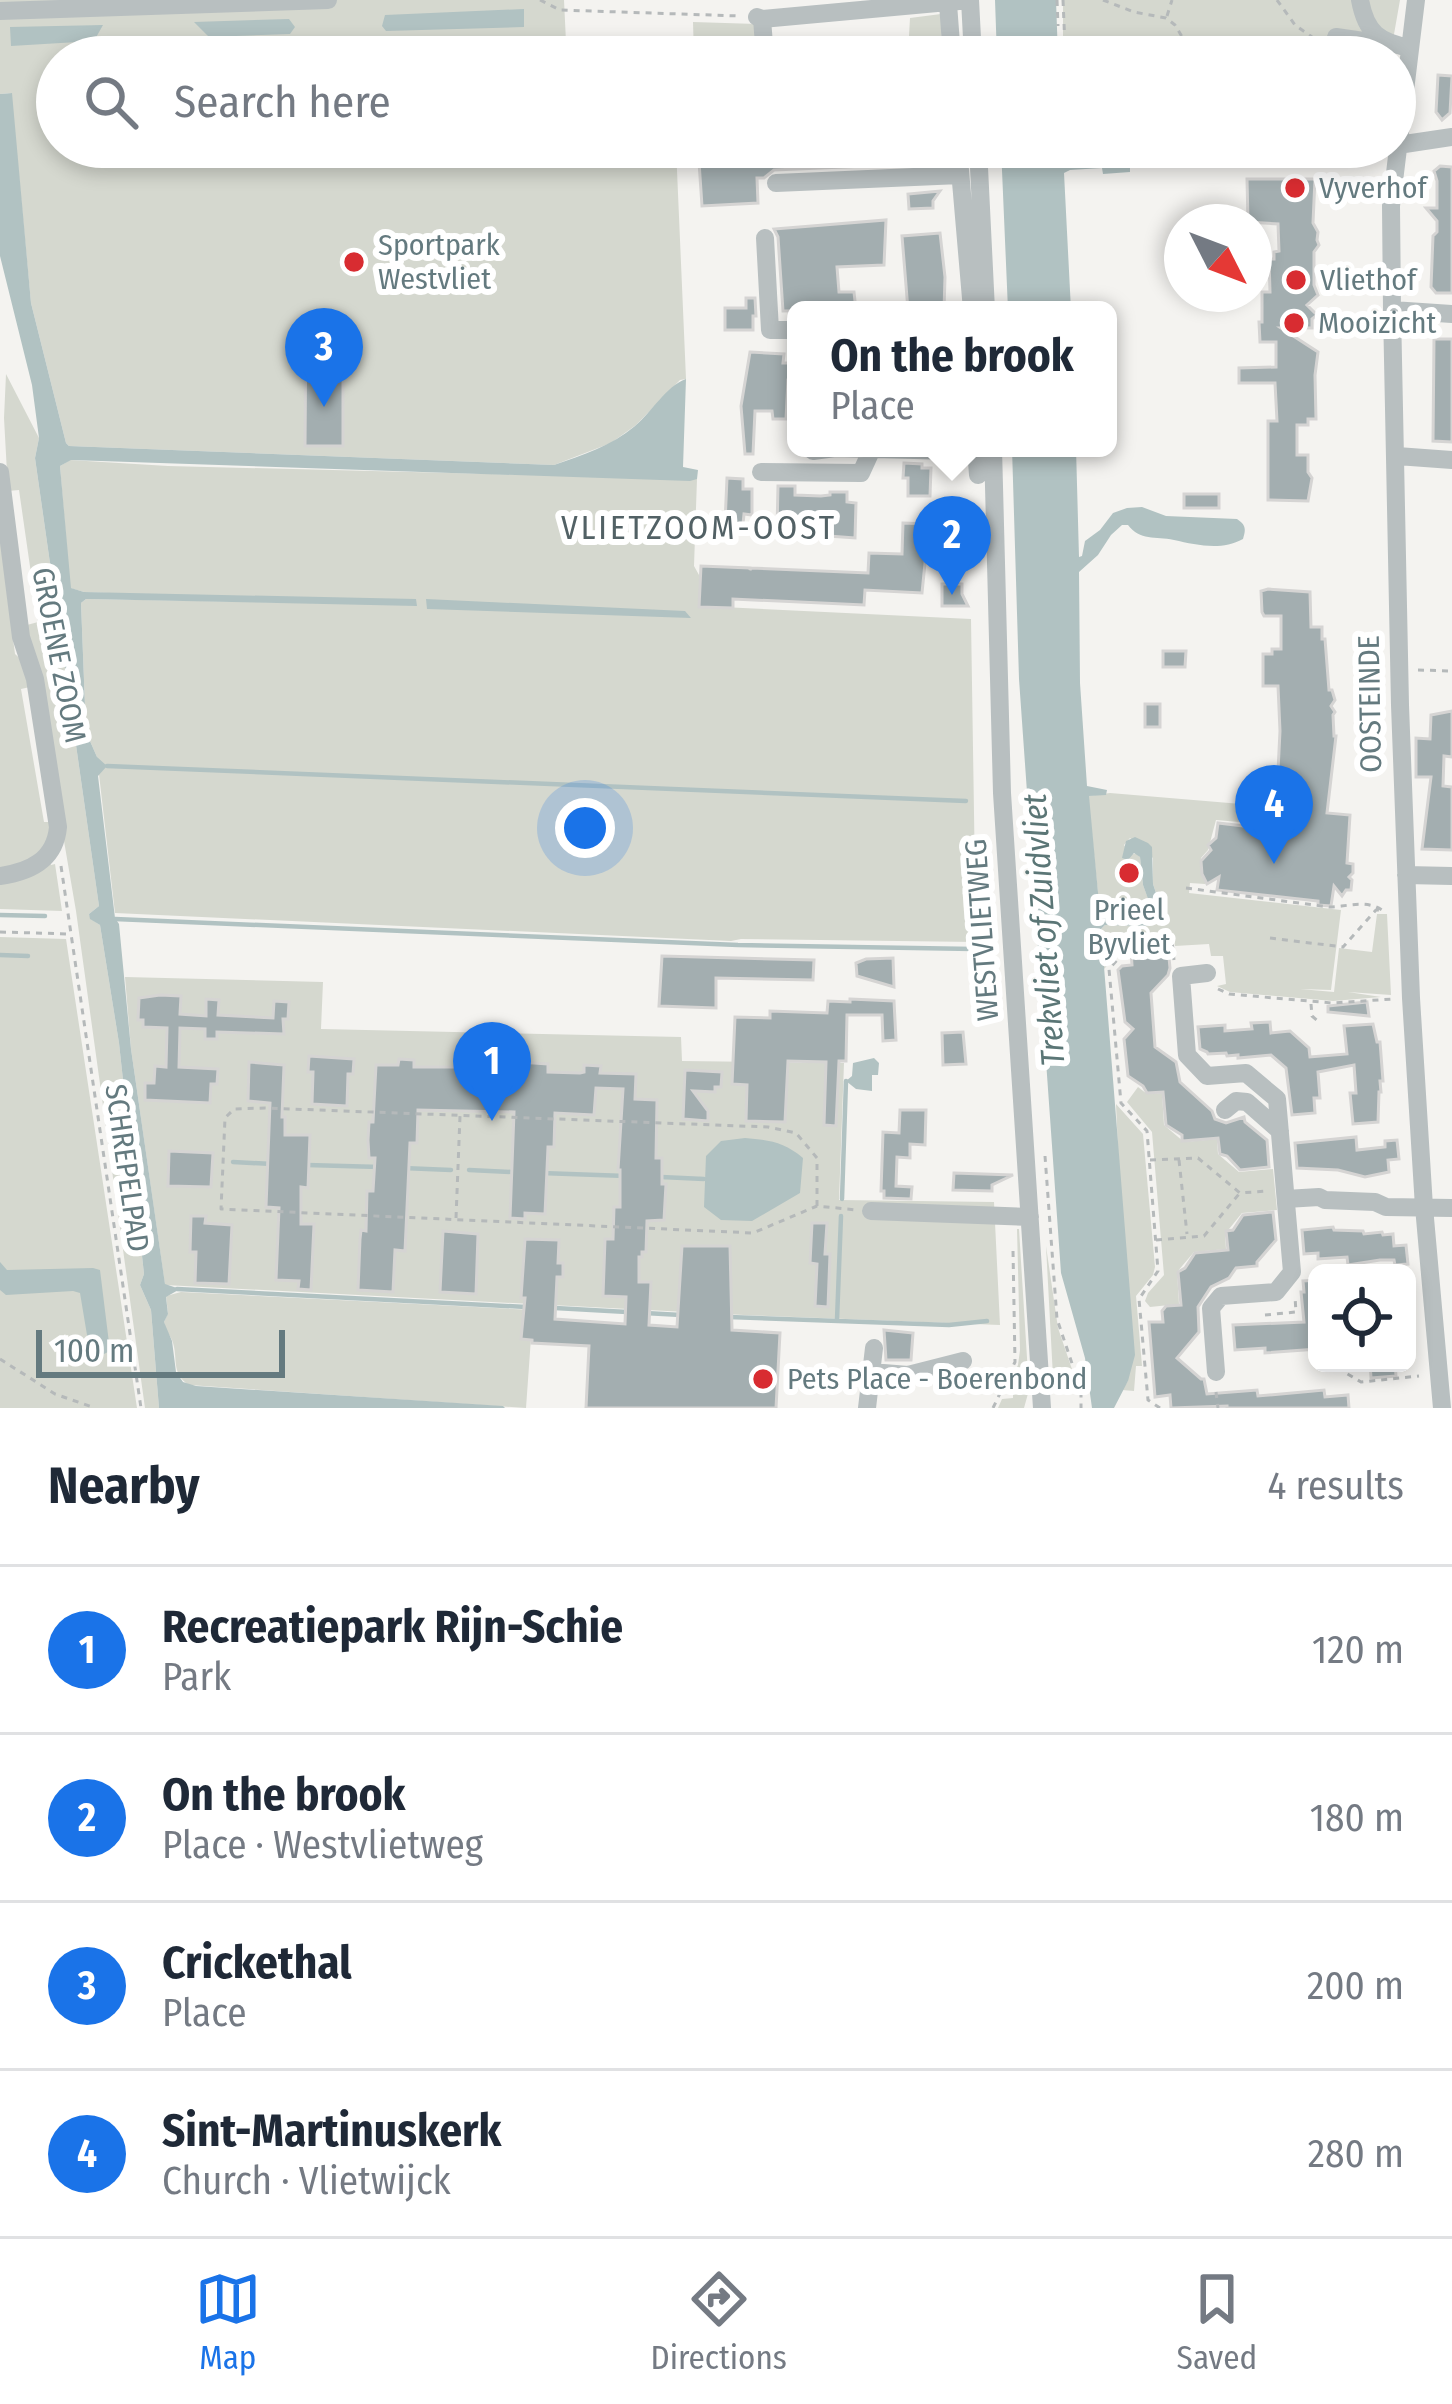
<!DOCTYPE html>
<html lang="en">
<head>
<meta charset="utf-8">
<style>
	body { margin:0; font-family:"Fira Sans Condensed",sans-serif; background:#f2f2f3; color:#1f2937 }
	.controls { position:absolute; right:36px; bottom:36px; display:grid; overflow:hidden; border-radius:18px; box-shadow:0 6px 18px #0003 }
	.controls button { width:108px; height:108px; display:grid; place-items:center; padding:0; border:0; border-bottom:3px solid #e0e1e3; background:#fff; color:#1f2937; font:60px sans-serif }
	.compass { position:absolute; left:1164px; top:204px; width:108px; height:108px; border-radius:50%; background:#fff; box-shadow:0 6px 18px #0003; rotate:132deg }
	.scale { position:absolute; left:36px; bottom:30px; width:249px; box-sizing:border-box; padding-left:12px; border:6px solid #647a7f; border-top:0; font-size:33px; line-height:42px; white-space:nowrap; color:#647a7f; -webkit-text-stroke:9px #fff; paint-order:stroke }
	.you { position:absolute; left:585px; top:828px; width:42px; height:42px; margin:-30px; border:9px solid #fff; border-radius:50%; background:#1a73e8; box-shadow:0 0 0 18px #1a73e833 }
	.badge { display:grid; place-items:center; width:78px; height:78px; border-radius:50%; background:#1a73e8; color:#fff; font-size:39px; font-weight:700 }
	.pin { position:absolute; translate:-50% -99px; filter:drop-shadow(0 3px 6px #0008) }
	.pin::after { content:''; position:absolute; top:63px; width:42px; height:36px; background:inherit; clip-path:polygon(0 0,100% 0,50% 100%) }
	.popup { position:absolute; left:787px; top:301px; width:330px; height:156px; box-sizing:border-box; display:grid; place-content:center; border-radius:18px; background:#fff; filter:drop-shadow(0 3px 9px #0005); font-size:39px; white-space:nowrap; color:#747a83 }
	.popup b { font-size:45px; color:#1f2937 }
	.popup::after { content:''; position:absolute; left:50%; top:100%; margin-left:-24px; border:24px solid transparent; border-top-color:#fff }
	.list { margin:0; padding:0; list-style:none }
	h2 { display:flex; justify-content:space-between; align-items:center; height:156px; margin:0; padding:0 48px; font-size:51px }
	h2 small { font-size:39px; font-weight:400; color:#747a83 }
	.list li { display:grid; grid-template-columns:78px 1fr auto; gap:36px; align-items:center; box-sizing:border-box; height:168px; padding:0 48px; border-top:3px solid #e0e1e3 }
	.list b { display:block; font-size:45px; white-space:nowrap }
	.list p { margin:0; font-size:39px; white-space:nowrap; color:#747a83 }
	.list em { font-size:39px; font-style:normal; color:#747a83 }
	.icon { flex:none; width:66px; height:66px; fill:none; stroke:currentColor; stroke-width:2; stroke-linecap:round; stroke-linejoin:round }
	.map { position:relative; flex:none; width:1452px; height:1408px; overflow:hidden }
	.search { position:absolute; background:#fff; box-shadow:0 6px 18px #0003; left:36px; right:36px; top:36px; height:132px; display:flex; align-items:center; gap:30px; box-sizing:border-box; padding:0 42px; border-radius:66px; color:#747a83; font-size:45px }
	.sheet { height:828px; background:#fff }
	nav { display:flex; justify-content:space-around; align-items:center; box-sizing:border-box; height:168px; border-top:3px solid #e0e1e3; background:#fff; font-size:33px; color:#747a83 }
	nav a { display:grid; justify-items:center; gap:6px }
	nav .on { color:#1a73e8 }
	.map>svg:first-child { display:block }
</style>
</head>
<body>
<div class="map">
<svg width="1452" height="1408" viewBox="0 0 1452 1408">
	<rect width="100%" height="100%" fill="#f4f3f0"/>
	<path fill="#d5d8cf" d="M0 0H564L566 42 585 57H57V147H676L686 379 680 380 636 425 611 443 554 465 69 446 66 443 31 303 11 93 0 94Z
		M1063 0H1400L1390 57H1371V50L1324 42 1321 57H1063Z
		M941 14 942 46 864 48 862 54 771 57V42L909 36 910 18Z
		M693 22 757 24 758 47 748 57H694Z
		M6 374 39 438 35 458 99 906 89 914 91 919 100 925 119 1043 144 1274 140 1285 151 1310 159 1408H145L76 911 27 625 38 622 19 490 8 491 4 418Z
		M70 460 168 466 697 479 694 566 699 575 701 606 971 619 976 942 741 939 731 941 115 913 97 757 86 732 81 603 86 599 417 605 84 592 70 588 60 466Z
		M0 538 15 654 24 662 30 687 21 689 44 822H52L49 854 51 865 55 864 62 911 0 909Z
		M1110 793 1265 806 1263 824 1216 820 1208 850 1201 858 1200 866 1206 877 1205 884 1190 883 1189 893 1341 910 1331 990 1300 989 1334 992 1339 948 1372 952 1377 914H1387L1391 995 1348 992 1381 997 1333 1001 1230 992 1217 986 1226 984 1223 956H1211L1209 944 1175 946 1174 937 1130 941 1104 969 1101 929 1105 925 1150 926 1160 905 1153 884V858L1130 838 1124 845 1130 855 1137 853 1140 857 1143 885 1151 906 1148 910 1105 906 1099 903 1088 796Z
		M0 937 66 939 137 1408H0Z
		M125 977 323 982 321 1029 681 1037 682 1061 844 1063 839 1200 994 1202 1000 1325 744 1315 165 1285 131 1049Z
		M1138 1087 1147 1094 1162 1093 1164 1125 1184 1142 1217 1139 1218 1154 1239 1172 1273 1169 1277 1210 1242 1213 1225 1234 1226 1249 1194 1252 1177 1272 1179 1304 1150 1307 1145 1301 1148 1293 1164 1275 1152 1132 1127 1102Z
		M1116 1104 1143 1134 1155 1267 1153 1275 1136 1296 1142 1366H1136L1134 1391 1122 1390 1128 1381Z
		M1017 1229H1019L1029 1390 1024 1408H998L1002 1399 1013 1398V1391H1006L1018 1365 1020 1350Z
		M1046 1246 1058 1328 1076 1381 1062 1382 1053 1377Z
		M181 1292 533 1310 526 1408 189 1385C170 1373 179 1358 172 1340 169 1334 165 1329 164 1322L168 1313 166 1296Z"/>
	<path fill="#b1c2c2" d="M995 0H1056L1058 57H997Z
		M524 9V27L386 31 382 26 385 15Z
		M289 19 295 27 290 34 209 37 194 22Z
		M103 25 94 41 11 46 10 27Z
		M12 93 31 303 66 443 69 446 554 465C583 455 611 446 635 426 652 412 666 386 686 379L683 467 698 470 697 479 690 481 71 460 60 466 71 588 84 592 416 599 417 606 86 599 81 603 86 732 97 757 107 766 98 776 115 918 119 924 131 1049 165 1284 180 1289 166 1297 168 1314 164 1322 172 1341 176 1372 183 1382 196 1386 503 1406 505 1408H159L151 1310 140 1285 144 1274 119 1043 100 925 90 919 89 914 99 906 35 458 39 438 32 385 0 256V94Z
		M1001 147H1075L1095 154 1106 147H1177C1164 163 1149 163 1130 166V172L1103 174 1102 168 1070 170 1064 173 1071 310H1008Z
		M1012 448H1076L1079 557 1082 556 1085 541 1100 530 1113 513 1127 508 1142 507 1166 516 1237 519C1246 525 1246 529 1243 539 1221 551 1197 545 1174 540 1155 536 1140 541 1128 525H1122L1111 535 1098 555 1079 572 1080 683 1087 786 1107 790 1106 795 1089 796 1099 903 1105 906 1148 910 1151 907 1143 885 1140 857 1134 853 1128 860 1122 858 1126 841 1135 837 1148 843 1152 847 1153 884 1160 905 1150 926 1105 925 1101 929 1135 1355 1128 1381 1114 1408H1092L1085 1358 1061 1273 1019 679Z
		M426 599 685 611 691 618 427 609Z
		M874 1058 879 1063 878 1075H872V1091L856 1089 846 1081 852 1076 853 1063Z
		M745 1138C769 1140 784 1142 803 1158L800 1193 752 1221 721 1220 704 1207 706 1156 721 1141Z
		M0 1262 7 1270 93 1268 100 1270 110 1351 102 1355H93L89 1347 80 1293 73 1291 6 1295 0 1290Z"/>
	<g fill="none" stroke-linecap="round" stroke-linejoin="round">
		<path stroke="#b1c2c2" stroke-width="4.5" d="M107 766 966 801
			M0 915 45 916
			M115 919 738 945 974 949
			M0 955 28 956
			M233 1162 272 1164
			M307 1165 380 1167
			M403 1168 451 1170
			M469 1170 512 1172
			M541 1173 626 1176
			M661 1177 704 1179
			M842 1199 846 1081
			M177 1289 526 1307
			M555 1308 627 1312
			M645 1313 681 1315
			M729 1317 949 1325 987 1321
			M837 1320 841 1216"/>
	</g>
	<path fill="#a3aeb0" stroke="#d5d4d3" stroke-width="3" d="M374 39 375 57H303L302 41Z
		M1438 75 1452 76 1450 113 1442 120 1436 112Z
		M698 147H910L911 164 774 170 764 178H757L758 203 702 206Z
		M1262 147H1313L1314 155 1261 163Z
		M1440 166 1452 167V293H1436L1431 287 1433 236 1437 232V221L1426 208H1437V181L1434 171Z
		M1247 179H1315L1313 223 1318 232 1317 240 1319 245 1314 252V285L1318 295 1307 305 1317 315 1312 319V328H1281L1318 352 1315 375 1316 419H1308V425H1297V455H1308V472L1312 478 1308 501 1268 500V421H1277L1275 383H1239V368L1276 367V342H1260L1259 322H1262V292H1270L1269 259H1274V252L1279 251 1278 224 1248 222Z
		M940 191 933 201V208L909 209 908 194Z
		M886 220 884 265 837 267 839 292H854L856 310 783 311 778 237 774 229Z
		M940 233 945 277 944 310H908L902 236Z
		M746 298H755L756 316H753V330H725V308H746Z
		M306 321 331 322V359H343V446H305Z
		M1434 339H1452V442L1433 441Z
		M750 352 784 354 783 363H793V380H788L786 419H773L772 411H755L753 454H745L741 406Z
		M904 463 922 464V468H931L930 496H908V478H903Z
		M727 478 743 479V489H752V515L744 514 743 524 725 523Z
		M778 486H795V495L821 496 830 495V492H847V502L856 503 855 538 829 536V515L804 514 803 521H796L795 531 777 530Z
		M1184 494H1219V508H1184Z
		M903 523 929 524 922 593 865 590 864 605 733 599V608L699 607 701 566 750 568V570L751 568 868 573 869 553 902 554Z
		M942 584H962V594L968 606H942Z
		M1268 589 1310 592 1311 627H1322V639H1325L1329 690H1332L1335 700 1331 706 1335 712 1333 715 1334 736H1336L1327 813 1350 815 1347 863 1353 864V873L1349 877 1352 880 1351 890H1346L1342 896 1334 886 1331 906 1318 905V901L1217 890 1219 877 1207 884 1202 874 1201 861 1211 850 1208 845 1216 838 1218 823 1261 828 1271 801 1273 771H1278L1280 731 1278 686H1263V654H1272V649H1281V616H1264L1262 612 1261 591Z
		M1163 651H1186L1185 667H1163Z
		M1145 704H1160V727H1145Z
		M1452 711V757L1444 756 1443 786 1452 787V850L1422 849 1431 777H1416V738L1430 739 1431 715Z
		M1168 947 1170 968 1168 975 1151 993 1155 1047 1176 1062 1180 1082 1212 1111 1215 1119 1226 1123 1244 1117 1245 1122 1267 1140 1269 1167 1240 1170 1227 1156 1220 1154 1218 1138 1182 1141V1135L1166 1125 1163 1092 1147 1093 1143 1086 1128 1076 1124 1039 1133 1029 1125 1022 1118 970 1122 966 1132 965 1131 951Z
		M662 956 814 960 813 980 716 978V1008L659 1006Z
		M893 958 894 987 857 976 856 963 866 959Z
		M160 995 181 996 180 1014 206 1016V999L219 1000 218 1015 273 1018 274 1001 289 1002 288 1019H283L284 1034 217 1032V1039H205V1029L180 1028 179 1067 218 1069 217 1084H211L210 1103 145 1100V1083H154L155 1066 166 1067 167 1028 143 1027V1020H138L139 998Z
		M850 999 894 1001 896 1040 883 1041 882 1015H847L846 1061H839L836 1126 824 1125 826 1062 788 1061 785 1122 746 1121 747 1085 732 1084 735 1017 770 1018V1011L827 1013 828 1001 850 1002Z
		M1367 1002 1369 1016 1328 1012V1006Z
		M1270 1022 1271 1033 1290 1031 1309 1048 1310 1057 1347 1054 1344 1026 1373 1024 1377 1042H1380L1383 1081H1380L1381 1092H1379L1378 1122 1353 1124 1350 1093H1356L1354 1065 1318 1072 1320 1098H1314L1315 1113 1292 1115 1286 1068 1271 1055 1238 1058V1055L1227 1056 1226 1053 1208 1054 1207 1052 1200 1049 1198 1027 1225 1025V1031L1252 1029 1251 1023Z
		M963 1032 966 1064 943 1065 942 1033Z
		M309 1056 354 1059 353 1074H348L347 1106 312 1104 313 1072H308Z
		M399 1059 414 1060V1067H460V1062L476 1063V1070H511L512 1062 534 1063 548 1064V1072L580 1073 584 1072V1065L601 1066 600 1073 636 1074 635 1099 657 1100 656 1158H662V1184H666L664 1220 647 1221 646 1252H642V1257H639V1282H651L649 1325 677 1327 682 1246H730L732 1330 780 1333 776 1408H586L589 1346 532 1343V1340L521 1339 525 1298H521L525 1239 559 1240 558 1263H563V1277H557L555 1319 625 1324 626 1297 603 1296 605 1239H613L614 1207H620V1170H618L623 1089 596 1088 594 1115 555 1113 554 1147H548L545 1214 525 1213V1219L510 1218 514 1112 418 1110 417 1143H410L405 1251 395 1250 393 1292 358 1290 360 1239 361 1230 366 1231 367 1191H373L375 1158H369L368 1140 369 1122H373L376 1065H398Z
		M249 1062 284 1065 282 1117H285V1135H310L308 1188 301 1187V1224H314L311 1290 298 1289 299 1281 276 1280 279 1208 266 1207 270 1103 248 1101Z
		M685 1070 722 1072 721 1087H715V1092L693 1091 708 1111V1121L683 1119Z
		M900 1110H926L925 1145 910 1144V1158L897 1157 896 1186 912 1187 911 1199 884 1198V1191H881L883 1132 899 1133Z
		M1356 1137 1357 1150 1385 1147V1141L1397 1140 1399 1159 1388 1160 1389 1172 1365 1177 1338 1170 1297 1168 1295 1143Z
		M169 1151 213 1153 211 1187 168 1186Z
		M954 1173 1013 1175 992 1185V1191L953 1190Z
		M1273 1212 1276 1240 1257 1262V1266L1236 1268 1229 1278 1211 1287 1198 1307 1199 1332 1177 1358 1201 1379H1204L1207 1394 1257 1390 1258 1396 1324 1390 1325 1397 1348 1395 1349 1408H1227V1406L1171 1408 1170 1395 1155 1397 1149 1322H1163L1162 1311 1166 1306 1181 1305 1178 1272 1185 1268 1195 1253 1228 1250 1226 1231 1233 1230 1243 1215Z
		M191 1216H206L205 1223 232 1225 229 1284 195 1283 196 1252H190Z
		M812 1223H827L825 1254H830L828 1307 815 1306 817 1264 810 1263Z
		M1333 1227 1334 1230 1363 1231 1364 1234 1382 1232 1383 1235 1393 1234 1394 1246 1406 1245 1408 1264 1395 1265 1394 1260H1380L1348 1265 1347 1257 1318 1259V1253L1304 1254 1302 1230Z
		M443 1231 478 1234 476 1294 440 1292Z
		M1317 1280V1349L1265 1353V1348L1235 1350 1233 1325 1304 1322 1301 1292H1304L1303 1281Z
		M884 1330 913 1333 911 1360H886Z
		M1370 1363H1395L1396 1376 1371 1378Z"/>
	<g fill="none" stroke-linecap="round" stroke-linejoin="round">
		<path stroke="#b5b9ba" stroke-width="3" stroke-dasharray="6 6" stroke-linecap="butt" d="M540 0 560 10 740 16
			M1057 0 1058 26
			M1063 0 1065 46 1194 57
			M1103 0 1134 12 1166 18 1175 25 1193 55
			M1277 0 1295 25 1312 37
			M1167 16 1172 0
			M1262 57 1317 39
			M1418 670 1452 671
			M61 866 141 1408
			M1186 888 1329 907C1347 907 1365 899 1382 910
			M0 932 70 934
			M1270 938 1343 947 1376 910H1381
			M1218 989 1229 994 1332 1003 1393 999
			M1311 1004 1312 1016 1320 1023
			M1045 1156 1057 1319 1081 1390V1408
			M1150 1160 1198 1158 1240 1193 1266 1191
			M1179 1160 1187 1234
			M817 1206V1158L796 1133 768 1127 265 1108 234 1109 225 1118 221 1209 753 1233 817 1206 857 1210
			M456 1218 460 1116
			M1156 1240 1204 1236 1239 1194
			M1265 1315 1296 1312 1295 1297
			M0 1359 55 1394 95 1408
			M1344 1363 1346 1373 1361 1382 1419 1376
			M1327 1368 1343 1367
			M1216 1392 1218 1408
			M993 1408 1015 1362 1013 1250
			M1160 1408 1148 1400 1139 1299 1158 1271 1147 1131 1121 1103 1109 969 1132 943 1172 940 1174 960"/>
		<path stroke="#b8bfc0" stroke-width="18" d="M970 0 973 57
			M1360 0C1366 33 1379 42 1410 48
			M1416 0 1391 206 1392 310 1400 705 1411 998 1424 1207 1442 1408
			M948 4 952 57
			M0 11 328 0
			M757 17 762 19 970 0
			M762 19 765 57
			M1336 37 1384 44
			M1398 145 1452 137
			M958 147 972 310
			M978 147 986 310
			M776 183 960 175
			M765 238 770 330H796
			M1392 310 1452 314
			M813 448V451L835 448
			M835 448 993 452
			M976 448 978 475
			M993 448 1002 793 1042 1408
			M1397 456 1452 460
			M0 472 21 637 35 679 58 827C55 860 30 872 0 876
			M761 472 861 473 872 449
			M1406 875 1452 876
			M1207 973 1181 976 1187 1055 1207 1076 1246 1073 1277 1099 1292 1272 1276 1292 1221 1296 1211 1308 1216 1372
			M1225 1110 1236 1101 1247 1102 1280 1131
			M1286 1199 1319 1197 1325 1200 1375 1202 1386 1207 1452 1208
			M871 1211 1030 1217
			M871 1372 908 1375 963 1361
			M867 1408 874 1348"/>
	</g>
	<g fill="#d82c31" stroke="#fff" stroke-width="4.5">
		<circle cx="1295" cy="188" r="12"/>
		<circle cx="354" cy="262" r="12"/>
		<circle cx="1296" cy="280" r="12"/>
		<circle cx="1294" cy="323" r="12"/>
		<circle cx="1129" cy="873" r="12"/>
		<circle cx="763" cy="1379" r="12"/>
	</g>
	<g text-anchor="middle" stroke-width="12" stroke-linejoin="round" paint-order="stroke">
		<g font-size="30" fill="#647a7f" stroke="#fff" text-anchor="start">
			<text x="1319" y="198">Vyverhof</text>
			<text x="378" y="255">Sportpark<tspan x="378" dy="34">Westvliet</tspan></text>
			<text x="1320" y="290">Vliethof</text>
			<text x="1318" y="333">Mooizicht</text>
			<text x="1129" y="920" text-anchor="middle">Prieel<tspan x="1129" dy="34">Byvliet</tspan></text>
			<text x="787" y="1389">Pets Place - Boerenbond</text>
		</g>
		<g font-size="30" fill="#647a7f" stroke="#fff">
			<text transform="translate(59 655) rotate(79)" y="10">GROENE ZOOM</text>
			<text transform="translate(1370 704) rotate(-91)" y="10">OOSTEINDE</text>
			<text transform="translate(982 930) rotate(-94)" y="10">WESTVLIETWEG</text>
			<text transform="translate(127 1168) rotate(82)" y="10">SCHREPELPAD</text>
		</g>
		<g font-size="33" letter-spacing="3" fill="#526165" stroke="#fff">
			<text x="699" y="539">VLIETZOOM-OOST</text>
		</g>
		<g font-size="33" font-style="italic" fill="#5b7676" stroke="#fff">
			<text transform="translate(1043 930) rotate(-94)" y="12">Trekvliet of Zuidvliet</text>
		</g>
	</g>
</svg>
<div class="controls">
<button><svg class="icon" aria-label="locate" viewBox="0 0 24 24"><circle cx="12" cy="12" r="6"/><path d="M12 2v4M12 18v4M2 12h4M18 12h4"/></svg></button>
</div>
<svg class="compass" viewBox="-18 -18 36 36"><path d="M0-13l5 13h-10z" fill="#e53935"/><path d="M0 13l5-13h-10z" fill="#747a83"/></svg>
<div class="scale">100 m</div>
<div class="you"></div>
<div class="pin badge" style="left:492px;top:1121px">1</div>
<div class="pin badge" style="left:952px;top:595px">2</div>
<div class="popup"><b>On the brook</b>Place</div>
<div class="pin badge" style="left:324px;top:407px">3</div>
<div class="pin badge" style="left:1274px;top:864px">4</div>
<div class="search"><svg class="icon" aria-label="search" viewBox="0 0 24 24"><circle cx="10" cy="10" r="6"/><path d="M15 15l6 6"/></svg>Search here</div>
</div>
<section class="sheet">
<h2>Nearby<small>4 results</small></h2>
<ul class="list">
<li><span class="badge">1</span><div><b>Recreatiepark Rijn-Schie</b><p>Park</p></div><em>120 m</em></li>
<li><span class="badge">2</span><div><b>On the brook</b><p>Place · Westvlietweg</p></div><em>180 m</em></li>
<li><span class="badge">3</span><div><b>Crickethal</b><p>Place</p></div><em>200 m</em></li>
<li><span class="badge">4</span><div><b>Sint-Martinuskerk</b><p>Church · Vlietwijck</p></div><em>280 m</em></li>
</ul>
</section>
<nav>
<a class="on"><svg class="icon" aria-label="map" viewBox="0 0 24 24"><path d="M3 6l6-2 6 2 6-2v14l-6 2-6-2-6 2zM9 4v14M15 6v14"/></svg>Map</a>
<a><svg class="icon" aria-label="directions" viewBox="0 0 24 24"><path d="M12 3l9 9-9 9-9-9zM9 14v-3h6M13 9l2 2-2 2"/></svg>Directions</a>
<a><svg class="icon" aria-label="saved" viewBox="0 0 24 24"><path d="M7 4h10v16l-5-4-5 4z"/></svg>Saved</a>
</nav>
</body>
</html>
